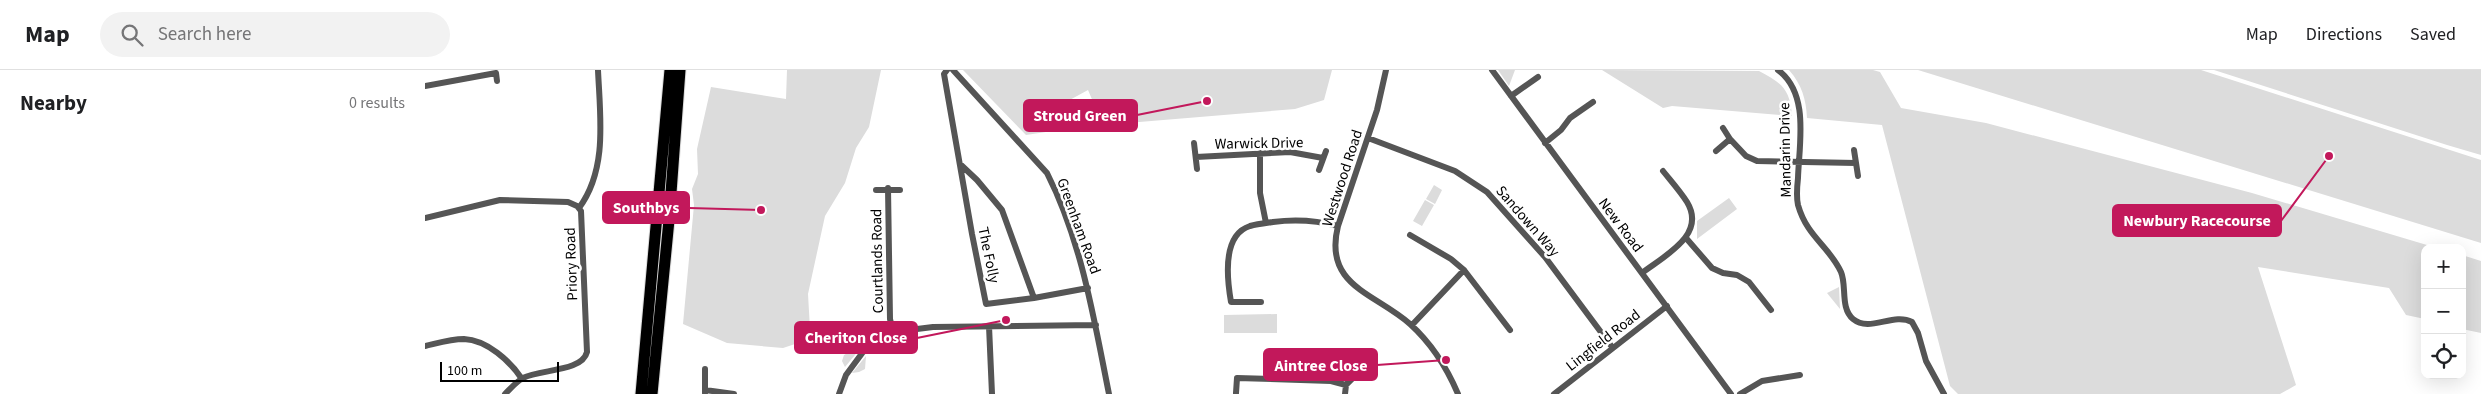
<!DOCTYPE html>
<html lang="en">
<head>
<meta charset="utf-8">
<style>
	body { margin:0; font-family:"Source Sans 3",sans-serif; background:#f2f2f2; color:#202124 }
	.controls { position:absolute; right:15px; bottom:15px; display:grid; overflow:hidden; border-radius:10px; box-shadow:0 5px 20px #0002 }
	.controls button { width:45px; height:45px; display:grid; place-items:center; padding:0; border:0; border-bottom:1px solid #e0e0e0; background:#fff; color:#202124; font:25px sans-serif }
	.scale { position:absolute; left:15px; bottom:12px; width:119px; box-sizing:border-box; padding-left:5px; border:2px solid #000; border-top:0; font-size:14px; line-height:18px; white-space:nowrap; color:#000; -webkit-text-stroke:4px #fff; paint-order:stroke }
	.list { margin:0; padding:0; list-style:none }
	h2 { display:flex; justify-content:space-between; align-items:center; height:65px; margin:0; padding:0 20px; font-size:21px }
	h2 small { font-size:16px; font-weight:400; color:#757577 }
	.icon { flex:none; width:28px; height:28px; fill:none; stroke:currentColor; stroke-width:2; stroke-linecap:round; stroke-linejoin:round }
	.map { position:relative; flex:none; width:2056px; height:324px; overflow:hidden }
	header { display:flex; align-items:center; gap:30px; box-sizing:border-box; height:70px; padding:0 25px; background:#fff; border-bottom:1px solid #e0e0e0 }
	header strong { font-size:24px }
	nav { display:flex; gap:28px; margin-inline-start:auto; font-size:18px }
	.search { width:350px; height:45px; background:#f2f2f2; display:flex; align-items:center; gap:12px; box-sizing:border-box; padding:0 18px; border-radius:28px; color:#757577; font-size:19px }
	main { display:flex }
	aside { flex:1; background:#fff }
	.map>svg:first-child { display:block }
</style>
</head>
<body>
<header>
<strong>Map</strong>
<div class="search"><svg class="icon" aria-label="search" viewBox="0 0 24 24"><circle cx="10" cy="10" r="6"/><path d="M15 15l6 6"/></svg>Search here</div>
<nav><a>Map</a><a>Directions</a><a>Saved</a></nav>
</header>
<main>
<aside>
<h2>Nearby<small>0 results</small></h2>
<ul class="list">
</ul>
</aside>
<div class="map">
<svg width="2056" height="324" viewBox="0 0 2056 324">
	<rect width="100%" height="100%" fill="#fff"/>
	<path fill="#dcdcdc" d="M362 0H456L444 57 431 78 420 113 400 146 383 224 385 259 379 271 358 278 302 273 258 254 269 135 267 119 273 104 272 79 286 17 361 29Z
		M538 0H907L899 30 870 39 678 55 663 20 641 32 654 57 601 65Z
		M1073 0H1090L1084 16Z
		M1177 0 1334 1C1357 13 1365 19 1367 46L1247 36 1238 38Z
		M1364 0H1448L1455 2 1476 38 1561 53 1827 123 2012 178H2000V249L1981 245 1964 218 1833 197 1871 315 1855 324H1533L1525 316 1457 55 1382 48C1381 29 1377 15 1364 0Z
		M1493 0H1776L2056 90V173Z
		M1789 0H2056V85L2022 75Z
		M1009 115 1017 120 1010 134 1001 129Z
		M1304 128 1312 139 1272 169V151Z
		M1000 130 1009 135 997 156 988 151Z
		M2037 185 2056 191V263L2037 259Z
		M1414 217 1415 239 1402 223Z
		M852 244V263H799V245Z
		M430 279 434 280 420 297 417 291 419 285Z
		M441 286 440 299 434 302 427 303Z"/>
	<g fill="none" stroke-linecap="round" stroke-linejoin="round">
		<g stroke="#dbdbdb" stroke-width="13">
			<path id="highway" d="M216 324 245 0
				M227 324 244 150 255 0"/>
		</g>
		<path stroke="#555" stroke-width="6" d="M522 0 519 4 547 164 561 234 609 228 663 218
			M528 0 622 103C657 172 669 250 684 324
			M961 0 952 40 913 156C898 216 950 223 985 254 1006 273 1022 298 1033 324
			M1067 0 1306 324
			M1353 0C1385 24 1374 74 1373 108 1372 117 1371 126 1373 135 1382 167 1404 176 1416 202 1422 216 1415 238 1428 249 1445 263 1468 242 1487 252L1493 263 1501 291 1519 324
			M0 16 71 3 72 11
			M1086 26 1113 7
			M943 68 1030 101 1062 122 1120 187 1187 277
			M1305 69 1321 86 1332 91 1431 93
			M769 73 772 99
			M1120 73 1136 60 1145 48 1168 32
			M1429 80 1433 106
			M1291 81 1305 69 1298 58
			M835 83V123L841 153
			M771 87 865 82 898 88
			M535 94 552 110 577 140 609 228
			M894 100 901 81
			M463 118 465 249 468 262
			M451 120H475
			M154 138C183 99 175 46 173 0
			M0 148 75 130 143 132 152 136 156 141 162 282C157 302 115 299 98 308 91 312 86 318 80 324
			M985 165 1026 189 1039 200 1085 260
			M1261 168 1287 198 1298 203 1312 205 1324 212 1346 240
			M1217 203C1239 186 1282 165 1262 132 1255 121 1246 111 1238 101
			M836 232H806C802 209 797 165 825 156 832 154 841 153 848 152 871 149 890 150 913 156
			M987 255 1039 200
			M564 256 567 324
			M0 276C13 273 26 269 39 269 62 270 85 291 97 309
			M921 315 935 301
			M280 320 309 324
			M280 323V299
			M811 323 812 308 906 311 921 315 920 324
			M414 324 421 305 438 282 468 262 508 257 671 255
			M1129 324 1242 236
			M1315 324 1337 311 1375 305"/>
		<use href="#highway" stroke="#000" stroke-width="11"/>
	</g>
	<g text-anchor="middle" stroke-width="5" stroke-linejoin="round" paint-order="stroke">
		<g font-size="15" fill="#000" stroke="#fff">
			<text transform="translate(834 73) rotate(-1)" y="5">Warwick Drive</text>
			<text transform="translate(1360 80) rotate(-91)" y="5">Mandarin Drive</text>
			<text transform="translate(917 108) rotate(-72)" y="5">Westwood Road</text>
			<text transform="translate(1103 151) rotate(49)" y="5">Sandown Way</text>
			<text transform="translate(1196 155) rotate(53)" y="5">New Road</text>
			<text transform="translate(654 156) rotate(70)" y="5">Greenham Road</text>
			<text transform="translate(564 185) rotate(78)" y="5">The Folly</text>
			<text transform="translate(452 191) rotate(-91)" y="5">Courtlands Road</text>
			<text transform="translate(146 194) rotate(-92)" y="5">Priory Road</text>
			<text transform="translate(1178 270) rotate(-38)" y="5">Lingfield Road</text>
		</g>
	</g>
	<path fill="none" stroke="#c2185b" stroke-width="2" d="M782 31L712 45M336 140L264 138M1904 86L1856 151M581 250L492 268M1021 290L952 295"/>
	<g fill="#c2185b" stroke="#fff" stroke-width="2">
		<circle cx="782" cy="31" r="5"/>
		<circle cx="336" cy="140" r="5"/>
		<circle cx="1904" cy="86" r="5"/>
		<circle cx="581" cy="250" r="5"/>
		<circle cx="1021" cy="290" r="5"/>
	</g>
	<g fill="#c2185b" stroke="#c2185b" stroke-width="2">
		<rect x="599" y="30" width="113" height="31" rx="5"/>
		<rect x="178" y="122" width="86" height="31" rx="5"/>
		<rect x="1688" y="135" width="168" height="31" rx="5"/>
		<rect x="370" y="252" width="122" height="31" rx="5"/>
		<rect x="839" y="279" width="113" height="31" rx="5"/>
	</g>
	<g font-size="16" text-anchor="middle" font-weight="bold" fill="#fff">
		<text x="655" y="51">Stroud Green</text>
		<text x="221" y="143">Southbys</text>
		<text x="1772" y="156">Newbury Racecourse</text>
		<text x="431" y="273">Cheriton Close</text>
		<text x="896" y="301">Aintree Close</text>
	</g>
</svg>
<div class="controls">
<button>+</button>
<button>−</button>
<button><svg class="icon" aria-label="locate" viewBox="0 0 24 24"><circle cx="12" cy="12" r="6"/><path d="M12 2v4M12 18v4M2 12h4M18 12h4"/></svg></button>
</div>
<div class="scale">100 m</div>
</div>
</main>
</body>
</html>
